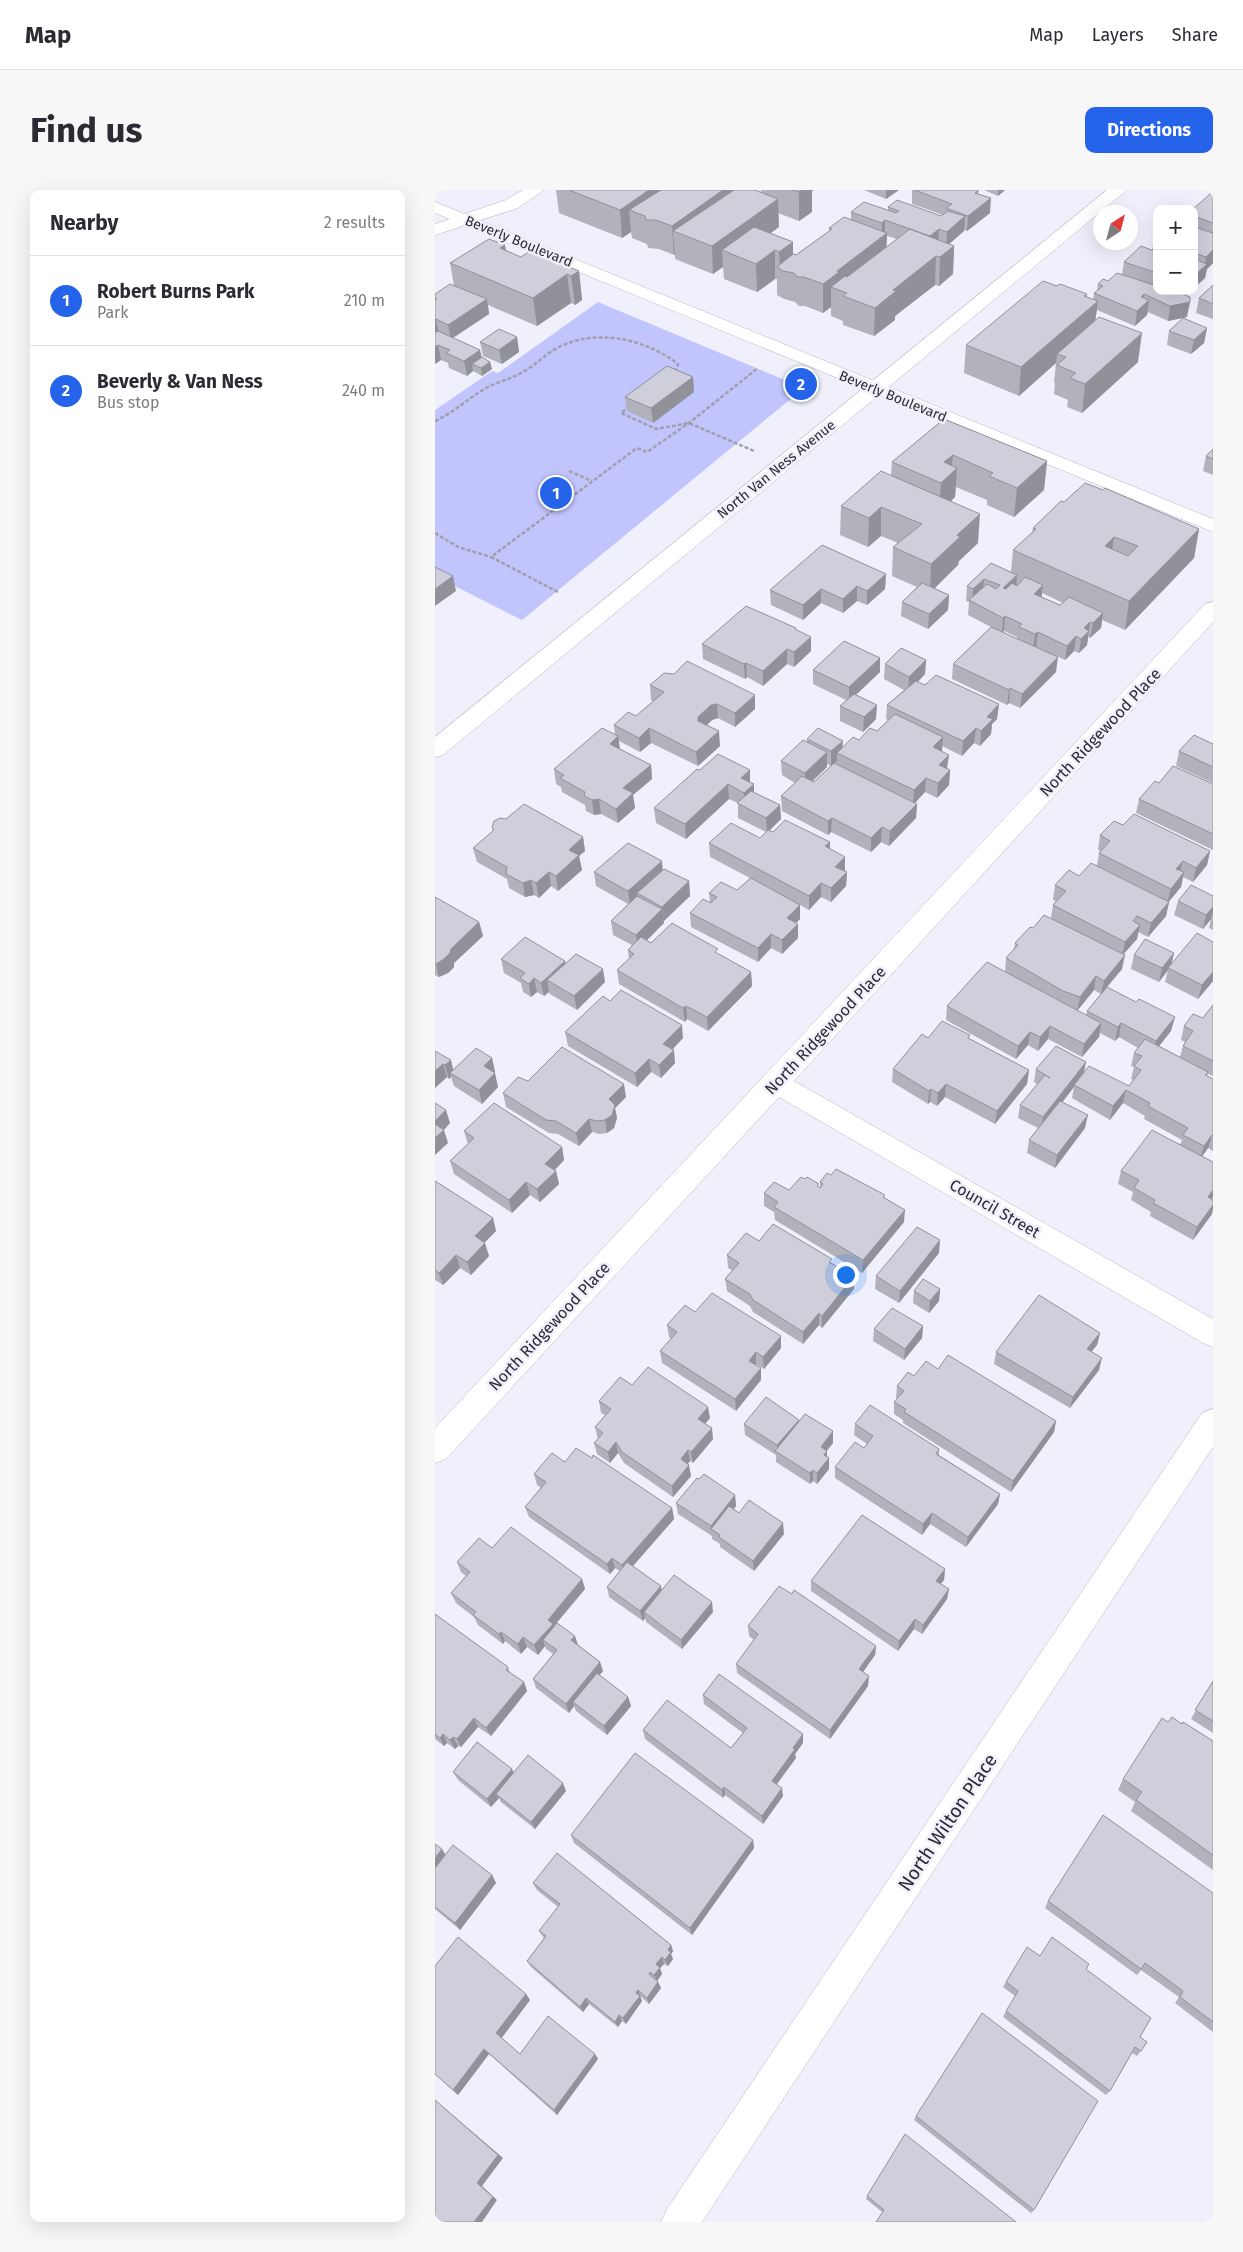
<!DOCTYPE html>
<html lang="en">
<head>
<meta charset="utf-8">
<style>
	body { margin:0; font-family:"Fira Sans",sans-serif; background:#f7f7f7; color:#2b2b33 }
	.controls { position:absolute; right:15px; top:15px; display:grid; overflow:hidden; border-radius:10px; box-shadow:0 5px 20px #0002 }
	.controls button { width:45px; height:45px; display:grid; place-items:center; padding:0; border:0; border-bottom:1px solid #e1e1e2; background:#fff; color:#2b2b33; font:25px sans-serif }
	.compass { position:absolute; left:658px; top:15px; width:45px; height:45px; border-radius:50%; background:#fff; box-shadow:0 5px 20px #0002; rotate:36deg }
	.you { position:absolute; left:410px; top:1084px; width:18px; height:18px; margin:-12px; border:4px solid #fff; border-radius:50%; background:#1a73e8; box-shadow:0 0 0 8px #1a73e833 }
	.badge { display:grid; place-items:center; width:32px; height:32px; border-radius:50%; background:#2563eb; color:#fff; font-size:16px; font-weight:700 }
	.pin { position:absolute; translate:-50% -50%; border:2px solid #fff; box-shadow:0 1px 5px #0006 }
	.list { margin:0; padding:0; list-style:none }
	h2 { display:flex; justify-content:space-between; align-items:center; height:65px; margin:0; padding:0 20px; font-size:21px }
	h2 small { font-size:16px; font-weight:400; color:#7c7c81 }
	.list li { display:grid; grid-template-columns:32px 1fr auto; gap:15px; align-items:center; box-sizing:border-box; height:90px; padding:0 20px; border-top:1px solid #e1e1e2 }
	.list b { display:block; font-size:19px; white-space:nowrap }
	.list p { margin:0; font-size:16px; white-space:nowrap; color:#7c7c81 }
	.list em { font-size:16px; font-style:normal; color:#7c7c81 }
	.map { position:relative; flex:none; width:778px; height:2032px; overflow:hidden; border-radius:10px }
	header { display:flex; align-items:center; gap:30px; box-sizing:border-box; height:70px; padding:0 25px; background:#fff; border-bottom:1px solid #e1e1e2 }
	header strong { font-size:24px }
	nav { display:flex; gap:28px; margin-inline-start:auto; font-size:18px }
	.intro { display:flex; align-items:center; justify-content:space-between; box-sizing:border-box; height:120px; padding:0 30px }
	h1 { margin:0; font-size:35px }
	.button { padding:12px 22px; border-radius:10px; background:#2563eb; color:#fff; font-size:18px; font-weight:700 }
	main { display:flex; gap:30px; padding:0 30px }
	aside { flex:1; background:#fff; border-radius:10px; box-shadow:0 5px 20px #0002 }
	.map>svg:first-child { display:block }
</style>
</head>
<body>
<header>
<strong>Map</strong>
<nav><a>Map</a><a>Layers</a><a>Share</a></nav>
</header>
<div class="intro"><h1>Find us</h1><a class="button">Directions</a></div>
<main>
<aside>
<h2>Nearby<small>2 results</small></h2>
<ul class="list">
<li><span class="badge">1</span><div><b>Robert Burns Park</b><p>Park</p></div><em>210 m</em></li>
<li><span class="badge">2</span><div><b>Beverly &amp; Van Ness</b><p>Bus stop</p></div><em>240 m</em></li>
</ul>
</aside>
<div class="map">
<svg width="778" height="2032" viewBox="0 0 778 2032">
	<rect width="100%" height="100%" fill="#eff0fc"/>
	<path fill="#c2c4fe" d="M163 112 369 198 87 430 0 386V220L57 181 63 183Z"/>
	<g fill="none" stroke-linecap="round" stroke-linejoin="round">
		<g stroke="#b6b7c2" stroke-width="1">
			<path id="minor" d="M88 0H109L83 18 0 45V34L71 10Z
				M778 412V432L359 891 778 1129V1157L768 1153 344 907 11 1269 0 1273V1238L770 414Z"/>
		</g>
		<g stroke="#b6b7c2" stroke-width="1">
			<path id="tertiary" d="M672 0H692L8 565 0 567V547Z"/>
		</g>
		<g stroke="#b6b7c2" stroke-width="1">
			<path id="secondary" d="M0 12 778 329V342L0 23Z
				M778 1219V1257L267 2032H226L232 2019 767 1223Z"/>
		</g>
		<path stroke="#a0a0a9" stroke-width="2.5" stroke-dasharray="4 2" stroke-linecap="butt" d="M195 216 186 223 221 239 254 233 319 261
			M0 231C18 223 31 210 48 200 60 192 74 190 86 183 100 176 110 164 124 157 163 138 210 149 243 174L240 182
			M134 281 157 291
			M0 343 23 357 56 367
			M123 402 56 367 202 258 212 262 254 233 323 178"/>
		<use href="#minor" fill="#fff" fill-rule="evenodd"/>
		<use href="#tertiary" fill="#fff" fill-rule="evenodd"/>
		<use href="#secondary" fill="#fff" fill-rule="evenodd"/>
	</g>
	<path fill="#b1b2bc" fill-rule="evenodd" d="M121 0H320L326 2V0H379L377 1V22L364 31 343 23 344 37 335 43 358 52V64L361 65 394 41V38L416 29V22L453 20V17L506 26 508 25 477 14V0H544L543 4 555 23 532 41 529 40V41L514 54 519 56 518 84 504 96 500 95 460 126V130L439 146 408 135V131L396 126V117L388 123 370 116H364L360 112 349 109 342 105V89H340L322 102 289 89 288 77 278 84 240 69V64L239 65 224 59 213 58 212 54 197 48 196 42 187 48 124 23ZM452 46 462 49 451 58Z
		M429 0H464L451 9Z
		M549 0H570L563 6Z
		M778 5V73L772 79 770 88 759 98V19Z
		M722 48V101H743L742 103 752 127 733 131 713 122 712 125 700 136 662 120 660 130 703 172 647 223 632 217 633 210 619 204 620 193H619L621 173 584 206 529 183 531 155 652 107 658 110 659 103 662 101 663 94 673 91 687 84 689 72 717 60 719 51Z
		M70 55 71 61 86 67 144 81 147 110 140 115 136 113 102 136 53 115 54 124 18 148 45 160 47 168 55 172 57 179 47 186 38 181 32 186 14 178 13 173 6 170 0 174V104L19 96 15 73Z
		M778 95V129L761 123 764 108Z
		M772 138 769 153 756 164 732 155 734 141Z
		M82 147 84 162 67 174 48 166 45 152Z
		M258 187 259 202 218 233 192 221 190 207Z
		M509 229 612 271 609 300 579 327 552 315V310L521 297 520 307 516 311 543 353 524 371 523 375 499 398 514 405 513 420 493 439 466 426 467 412 482 397 457 386 458 357 463 353 446 346 433 357 405 345 406 316 456 286 457 272Z
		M778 259V285L768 281 771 266Z
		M629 312 764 339 759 368 690 440 667 430 666 438 655 448 653 447 652 455 644 463 639 461 630 470 601 457 621 482 585 518 574 513 572 515 517 489 518 474 556 437 533 425 534 412 531 411 532 396 556 373 576 382 578 360 597 343 598 338ZM607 403 628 413 625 415 607 407ZM569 441 582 447V449L567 442Z
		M451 384 450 399 432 415 422 411 408 423 386 413 368 430 336 415 335 400Z
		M361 440 376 447V461L359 477 352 474 328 496 312 487 310 489 268 469 267 454Z
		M491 470 490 484 483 492 490 495 564 514 562 529 557 534 556 544 545 556 539 553 527 566 507 556V562L512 579 515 580 514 595 502 608 490 602 480 613 482 614 481 628 454 656 446 652 436 662 396 642 393 645 347 621 346 606 360 593 347 585 346 571 372 552V549L408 557 442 541 453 530 451 529 452 515 469 500 449 489 450 474ZM392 574 396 576 379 592 378 591 392 577Z
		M378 480 445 482 421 505 441 529 428 542 405 531V516L411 510 378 494Z
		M215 495 320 519 300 537 283 528 277 530 271 535 285 556 263 576 216 553 205 562 184 551 185 559 216 575 217 589 198 605 200 618 183 633 166 624 159 625 151 621 150 615 127 602 126 597 121 594 119 579 180 545 179 535 201 526 218 511 216 510Z
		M778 554V593L741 576 744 561Z
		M265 580H315V593L319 603 345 615 346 629 334 640 338 642 395 659 410 682H412L411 696 396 712 386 707 374 720 365 715V729L361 733 363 748 347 764 336 758 323 772 256 737 255 723 275 713 274 703 302 700 315 688 275 667 274 653 325 648 331 642 303 628V613L294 609 251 649 221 633 219 618Z
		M724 593 778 594V660L701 623 704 609Z
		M688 635 775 661 772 675 758 692 748 687 746 697 734 712 731 726 713 747 703 742 702 749 688 764 687 779 672 797 736 841 724 856 745 867 748 856 750 852 746 850 749 836 768 828 778 815V886L773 884 772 886 778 889V961L773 958 767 967 778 972V1007L777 1009V1024L758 1050 715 1026 716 1022 696 1010 698 1002 683 994 686 981 745 955 747 950 709 929 710 926 688 913 675 930 637 908 639 897 627 912 650 938 620 978 592 963 594 950 603 938 583 928 585 915 602 894 599 892 601 879 651 872 649 883 694 896 698 890 696 889 699 877 696 876 699 863 703 858 684 847 680 851 665 843 664 847 647 867 613 849 603 861 593 855 581 869 511 830 512 816 570 782 571 768 579 759 580 753 598 738 616 728 618 715 621 711 618 710 620 695 644 686 662 675 664 663 666 661 663 660 665 645ZM659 800 666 804 652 821 651 825 642 821Z
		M57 638 148 647 150 661 144 666 147 680 123 701 116 696 104 708 99 705 90 707 74 698 72 689 42 672 38 658 58 641Z
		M227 671V680L254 691 255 706 228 731 229 733 212 750 216 753 284 764 316 782 317 796 273 841 252 829 250 832 184 794 182 780 194 769 193 760 197 755 178 745 176 731 193 714 161 696 159 682Z
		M778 706V740L774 738 776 729 768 739 739 725 743 711Z
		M0 707 44 732 48 746 19 773V777L13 783 4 787 0 785Z
		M739 763 736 775 778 791 763 809 730 792 733 780 724 792 696 779 699 765Z
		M66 769 131 773 170 792 142 820 115 804 114 802 109 806 102 802 96 807 88 802 86 793 69 783Z
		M175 811 248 848 238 859 240 873 226 888 216 882 202 897 133 856 130 842Z
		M493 848 535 849 594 880 592 894 560 934 510 907 502 916 495 912 493 914 457 892 458 879Z
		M0 861 18 880 57 868 60 882 59 883 63 897 47 914 19 896 16 887 14 889 12 887 0 898Z
		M93 891 191 907 180 918 182 928 179 938 172 943 164 944 157 942 144 956 123 944 114 943 71 917 68 903Z
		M29 941 127 957 129 970 120 980 121 981 124 994 105 1012 95 1005 77 1023 19 984 15 971 33 954Z
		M396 985 450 1008 469 1032 427 1083 340 1030 339 1022 329 1016V1003L385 998V992Z
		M0 991 58 1028 61 1041 49 1053 54 1066 36 1085 25 1078 8 1095 0 1090Z
		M324 1051 397 1073 419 1099 387 1138 384 1135 368 1154 318 1122 315 1116 292 1101 290 1089 297 1080 293 1078 292 1065Z
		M504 1063 464 1113 440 1099 441 1086Z
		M505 1099 504 1111 494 1123 478 1113 479 1101Z
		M232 1135 346 1158 329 1179 321 1174V1175L326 1190 301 1221 227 1173 225 1161 236 1149 234 1147Z
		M488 1136 487 1148 469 1170 438 1151 439 1139Z
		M665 1143 662 1155 656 1162 664 1180 635 1218 559 1174 561 1162Z
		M503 1179 621 1231 619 1242 576 1302 468 1233V1230L459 1224V1212L462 1209 461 1208 462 1196 479 1186Z
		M197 1195 275 1228 270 1233 278 1249 258 1273 255 1271 253 1274 256 1286 238 1307 189 1273 183 1263 175 1273 162 1264 159 1253 163 1249 160 1237 170 1225 166 1223 164 1211Z
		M364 1230V1232L398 1241V1253L391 1261 394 1279 382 1294 378 1291 375 1294 341 1272V1265L310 1245 309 1234Z
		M420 1234 504 1259V1265L565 1304 563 1314 531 1357 495 1334 487 1345 400 1288V1277L429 1258 432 1254 419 1245Z
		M157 1268 237 1318 239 1329 198 1376 227 1400 278 1422 247 1459 211 1432 210 1428 208 1431 174 1407 172 1397 185 1381 180 1378 175 1384 94 1327 90 1317 106 1298 102 1295 99 1284 130 1272Z
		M300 1305 301 1316 299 1319 304 1323 349 1344 319 1381 285 1357V1354L277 1349V1346L243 1324 241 1313Z
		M57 1358 147 1389 150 1399 119 1436 165 1472 168 1481 164 1485 193 1507 196 1516 172 1545 141 1521 139 1516 134 1523 101 1498 98 1489 118 1464 111 1459 110 1456 103 1465 92 1457 86 1464 70 1451 68 1454 43 1435 39 1427 21 1413 16 1403 31 1386 26 1382 22 1372Z
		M510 1379 509 1390 506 1394 514 1399 512 1409 487 1444 479 1439 463 1461 376 1401V1391Z
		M357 1404 441 1456 440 1465 428 1482 433 1496 395 1549 302 1483 301 1474 319 1450 314 1446 313 1436Z
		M0 1424 73 1477 75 1483 89 1492 92 1501 56 1546 43 1537 26 1557 23 1556 20 1559 12 1553 9 1556 0 1549Z
		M778 1491V1543L756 1529Z
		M268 1505 368 1553 360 1564 361 1568 342 1594 348 1606 328 1634 290 1605 288 1608 210 1549 208 1540 296 1558 308 1543 269 1514Z
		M733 1532 747 1534 748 1532 778 1551V1680L696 1621 700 1612 683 1600 688 1589Z
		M18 1582 79 1583 131 1601 100 1639 66 1612 64 1608 56 1617 23 1590Z
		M136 1645 318 1650 319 1658 257 1745 139 1653Z
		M0 1654 11 1665 57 1685 61 1693 25 1740 0 1719Z
		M98 1693 236 1755 238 1761 236 1764 238 1769 233 1776 229 1774 225 1778 227 1784 222 1791 223 1792 226 1798 214 1814 205 1806 207 1811 191 1834 187 1831 183 1837 154 1814 148 1822 96 1777 92 1771 109 1748 104 1741 123 1717 102 1700Z
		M778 1703V1842L740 1813 744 1807 706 1780 702 1785 610 1718 613 1711Z
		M605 1766 705 1847 706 1861 702 1866 697 1863 675 1901 671 1905 568 1827 571 1821 580 1806 568 1797 571 1792Z
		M91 1804 95 1810 66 1848 85 1864H160L163 1869 122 1925 54 1864 23 1905 0 1884Z
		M481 1926 599 2020 596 2023 479 1930Z
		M432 2006 581 2032 447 2022 431 2009Z"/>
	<path fill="#909199" d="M214 0H249L210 26 194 20 196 42 187 48 185 20Z
		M288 0H304L238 41 240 64 239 65 237 36Z
		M367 0H379L377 1V22L364 31V2Z
		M451 0H464L451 9Z
		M563 0H570L563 6Z
		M556 8 555 23 532 41 533 26Z
		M343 9 344 37 303 67 287 60 288 77 278 84 277 56Z
		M530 26 529 41 511 57 512 42Z
		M450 30V44L452 43 451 71 396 97V117L388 123V94L402 81 446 47 447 33Z
		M504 39 503 54 495 46Z
		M358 52V80L345 78 344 62Z
		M70 55 74 84 65 58Z
		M519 56 518 84 504 96 505 67Z
		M340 60V89L322 102 321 74Z
		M778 60V73L772 79 770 88 759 98V86L770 76 771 67Z
		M501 66 500 95 460 126V130L439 146 440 118 458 100Z
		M144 81 147 110 140 115 136 86Z
		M132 84 136 113 102 136 98 108Z
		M652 104 650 123 663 111 659 140 622 164 621 173 584 206 586 177Z
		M709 104 708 116 714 110 712 125 700 136 702 121 706 107Z
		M52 109 54 124 16 149 13 135Z
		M755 112 752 127 733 131 735 116Z
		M1 129 4 144 0 146V130Z
		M772 138 769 153 756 164 759 150Z
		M707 143 703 172 647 223 650 194Z
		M82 147 84 162 67 174 64 160Z
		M3 155 6 170 0 174V157Z
		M45 160 48 175 37 174 38 181 32 186 29 171Z
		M55 172 57 179 47 186 46 178Z
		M258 187 259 202 218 233 216 218Z
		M518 265 516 283 522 278 520 307 504 322 506 293 509 272Z
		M612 271 609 300 579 327 582 298Z
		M446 317V346L433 357 434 328Z
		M545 324 543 353 524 371 523 375 495 403 496 374 522 345Z
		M764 339 759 368 690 440 694 411Z
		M679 347 675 375 670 356Z
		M451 384 450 399 432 415V401Z
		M582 385 581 399 567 413 568 398Z
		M18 386 21 401 0 416V399Z
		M549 389 548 403 537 412 538 399Z
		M608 395 606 410 599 404Z
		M422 396V411L408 423V409Z
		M386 399V413L368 430V415Z
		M514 405 513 420 493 439 494 424Z
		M668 423 666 438 655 448 658 433Z
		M570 426 569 441 567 443 568 428Z
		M655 432 652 455 644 463 646 449 649 438Z
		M603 442 601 457 598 459 600 444Z
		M641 446 639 461 630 470 632 456Z
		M376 447V461L359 477V462Z
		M352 459V474L328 496V481Z
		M623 467 621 482 585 518 587 504Z
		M445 468V482L414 511V497Z
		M491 470 490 484 473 502 474 487Z
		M311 473 312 487 310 489 309 474Z
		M575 498 574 513 572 515 574 500Z
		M320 505V519L300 537V523Z
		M282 514 283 528 277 530 265 542 264 546 263 527 276 515Z
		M564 514 562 529 557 534 556 544 545 556 546 541 552 527Z
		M442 515 441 529 428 542 429 527Z
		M214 538 216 553 205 562 204 548Z
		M541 538 539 553 527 566 528 551Z
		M284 541 285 556 263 576 261 562Z
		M183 546 185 561 175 554Z
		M508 547 507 562 498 557Z
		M408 551 407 565 402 563V571L396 576V561Z
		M392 562V577L370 598V583Z
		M514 565 512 579 504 575Z
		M216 575 217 589 198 605 200 618 183 633 181 619 188 598Z
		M315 580V594L306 588Z
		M515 580 514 595 502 608 503 593Z
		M491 588 490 602 478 615 479 600Z
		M293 594 294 609 251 649 250 634Z
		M319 594V609L310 617 309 603Z
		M164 609 166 624 159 625 157 610Z
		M482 614 481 628 454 656 455 641Z
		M345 615 346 629 332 643 331 628Z
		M397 628 396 642 393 645V631Z
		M447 637 446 652 436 662V648Z
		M148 647 150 661 144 666 147 680 123 701 121 686 134 660Z
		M395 652V666L390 656Z
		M775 661 772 675 758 692 761 678Z
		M410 667V681L400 677Z
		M227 671 228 685 202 703 203 708 195 715 193 701Z
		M748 671 744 685 741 679Z
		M114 682 116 696 104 708 101 693Z
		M412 682 411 696 396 712V698Z
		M749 682 746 697 732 713 736 699Z
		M96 690 99 705 90 707 88 693Z
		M254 691 255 706 229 731 227 717Z
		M386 693V707L374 720V706Z
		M734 712 731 726 713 747 716 733Z
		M365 715V729L352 742V728Z
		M778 717V724H777L776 729 768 739 771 725Z
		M227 719 229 733 203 759 201 745Z
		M44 732 48 746 19 773V777L13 783 4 787 1 774 16 759Z
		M363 734V748L347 764V750Z
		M705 735 702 749 687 766 690 752Z
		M336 744V758L323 772V758Z
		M739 763 736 776 733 778V780L724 792 727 778Z
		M690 765 687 779 666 804 669 791Z
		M130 771 133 785 112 790 114 802 109 806 106 793Z
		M168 779 170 792 142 820 139 806Z
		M316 782 317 796 273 841 272 827Z
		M778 782V791L763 809 767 795Z
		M661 786 659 800 642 821 645 807Z
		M99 788 102 802 96 807 94 794Z
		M251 816 252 829 250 832 248 818Z
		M740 827 736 841 717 865 721 851Z
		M666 833 664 847 647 867 649 854Z
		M686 833 684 847 680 851 683 837Z
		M247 835 248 848 230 867 228 854Z
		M615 836 613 849 603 861 605 847Z
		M595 842 593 855 581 869 583 856Z
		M239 860 240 873 226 888 224 875Z
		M57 868 60 882 52 890 49 876Z
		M214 869 216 882 202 897 200 883Z
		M16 870 19 884 15 883 16 887 14 889 10 875Z
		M651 872 648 885 639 895V897L606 940 608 927Z
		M8 874 12 887 0 898V881Z
		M594 880 592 894 560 934 562 921Z
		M60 883 63 897 47 914 44 900Z
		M189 894 191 907 180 918 182 928 179 938 172 943 170 930 174 909Z
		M511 894 510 907 502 916 503 903Z
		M496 899 495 912 493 914 494 901Z
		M691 900 688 913 675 930 678 916Z
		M11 920 15 933 9 940 13 953 0 965V931Z
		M653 925 650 938 620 978 622 965Z
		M154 929 157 942 144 956 141 943Z
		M777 945 773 958 765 969 769 956Z
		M127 957 129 970 113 987 110 974Z
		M121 981 124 994 105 1012 102 999Z
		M91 992 95 1005 77 1023 74 1010Z
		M778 1000V1007L769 1020 773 1007Z
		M778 1015V1020L777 1024 758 1050 762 1037Z
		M470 1020 469 1032 427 1083 428 1070Z
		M58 1028 61 1041 43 1059 40 1046Z
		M505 1050 504 1063 464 1113 465 1101Z
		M50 1053 54 1066 36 1085 32 1072Z
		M21 1065 25 1078 8 1095 4 1083Z
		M419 1086V1099L387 1138V1126Z
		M505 1099 504 1111 494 1123 495 1111Z
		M384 1123V1135L368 1154V1142Z
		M488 1136 487 1148 469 1170 470 1159Z
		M665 1143 662 1155 649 1171 652 1159Z
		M346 1146V1158L329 1179 328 1167Z
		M321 1162V1174L315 1182 314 1171Z
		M667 1168 664 1180 635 1218 638 1207Z
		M326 1178V1190L301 1221 300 1209Z
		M273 1217 275 1228 265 1240 263 1229Z
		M364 1230V1241L342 1262V1255Z
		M621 1231 619 1242 576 1302 578 1291Z
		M277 1238 278 1249 258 1273 256 1262Z
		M398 1241V1253L386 1268V1257Z
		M181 1252 183 1263 175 1273 173 1262Z
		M253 1260 255 1271 247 1280 246 1269Z
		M392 1261V1270L394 1268V1279L382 1294V1283L389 1265Z
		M254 1275 256 1286 238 1307 237 1296Z
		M378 1280V1291L375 1294V1283Z
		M565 1304 563 1314 531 1357 533 1347Z
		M300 1305 301 1316 281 1342 276 1339V1336Z
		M237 1318 239 1329 190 1385 187 1375Z
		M497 1323 495 1334 487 1345 488 1334Z
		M348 1333 349 1344 319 1381 318 1371Z
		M177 1368 180 1378 175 1384 172 1374Z
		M510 1379 509 1390 500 1401 501 1391Z
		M147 1389 150 1399 119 1436 121 1443 108 1450 110 1456 103 1465 99 1455 113 1430Z
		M226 1396 228 1406 209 1422 210 1428 208 1431 205 1421Z
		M514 1399 512 1409 487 1444 488 1435Z
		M277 1412 278 1422 247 1459 246 1450Z
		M480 1429 479 1439 463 1461 464 1451Z
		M66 1442 70 1451 68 1454 64 1444Z
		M140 1446 143 1455 136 1450Z
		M88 1447 92 1457 86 1464 83 1454Z
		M441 1456 440 1465 423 1489 424 1479Z
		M165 1472 168 1481 141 1515 138 1512 139 1516 134 1523 131 1514Z
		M434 1486 433 1496 395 1549V1540Z
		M89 1492 92 1501 56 1546 51 1538Z
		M193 1507 196 1516 172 1545 169 1536Z
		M39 1528 43 1537 26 1557 22 1549Z
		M8 1544 12 1553 9 1556 5 1548Z
		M368 1544V1553L360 1564 361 1568 338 1599 337 1591 358 1558Z
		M18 1547 23 1556 20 1559 15 1550Z
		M77 1579 81 1587 61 1604 64 1608 56 1617 52 1609Z
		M128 1593 131 1601 100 1639 96 1632Z
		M289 1597 290 1605 288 1608 287 1600Z
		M347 1598 348 1606 328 1634 327 1626Z
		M318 1650 319 1658 257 1745 255 1738Z
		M7 1659 12 1667 0 1682V1668Z
		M57 1685 61 1693 25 1740 20 1733Z
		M236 1755 238 1761 236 1764 238 1769 233 1776 230 1770 233 1760Z
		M227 1767 229 1774 225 1778 227 1784 222 1791 219 1785 221 1774Z
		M223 1792 226 1798 214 1814 212 1808Z
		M203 1800 207 1811 191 1834 188 1828Z
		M91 1804 95 1810 66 1849 61 1843Z
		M151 1808 154 1814 148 1822 145 1817Z
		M184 1825 187 1831 183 1837 180 1832Z
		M49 1859 54 1864 23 1905 18 1900Z
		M160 1864 163 1869 122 1925 119 1920Z
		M0 1910 68 1968 47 1996 62 2010 47 2032H39L42 1993Z"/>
	<path fill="#cecfdb" stroke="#909199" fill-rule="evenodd" d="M134 0H214L185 20Z
		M226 0H288L237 36 221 30H211L210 26 194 20Z
		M299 0H320L343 9 277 56 238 41Z
		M357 0H367L364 2Z
		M480 0H544L540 3 556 8 533 26 511 18 517 14Z
		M775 4 778 5V33L759 26V19H758Z
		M462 10 506 26 513 21 530 26 512 42 504 39 495 46 450 30 447 33 416 22 429 12 461 23 464 21 453 17Z
		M409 27 452 43 402 81 404 82 388 94 369 87H363L359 83 348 81 342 77 358 64 361 65 397 39 394 38Z
		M319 37 358 52 344 62 340 60 321 74 287 60Z
		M759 37 778 43V60L771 67 759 63Z
		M475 39 519 56 505 67 501 66 458 100 461 101 440 118 408 106 412 103 396 97 410 86 412 87Z
		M54 49 70 55 65 58 86 67 95 61 144 81 136 86 132 84 98 108 15 73Z
		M706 56 722 62V83L689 72Z
		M762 70 772 74 759 86V72Z
		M682 83 722 96V101H738L755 107V112L735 116 709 104 706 107 714 110 702 121 659 103 668 96 663 94 668 89 673 91Z
		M608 91 622 96 625 94 652 104 649 106 663 111 586 177 531 155Z
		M15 94 52 109 13 135 1 129 0 130V110L2 109 0 108V104Z
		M778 95V114L764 108Z
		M664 127 707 143 650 194 635 188 641 183 622 175 631 167 622 164Z
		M748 128 772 138 759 150 734 141Z
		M64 139 82 147 64 160 45 152Z
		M3 141 45 160 29 171 11 163 15 160 3 155 0 157V143Z
		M47 167 55 172 46 178 37 174Z
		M232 176 258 187 216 218 190 207Z
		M509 229 612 271 582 298 554 286 558 283 518 265 509 272 522 278 506 293 457 272Z
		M778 259V269L771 266Z
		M446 281 545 324 522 345 525 347 496 374 458 357 487 334 446 317 434 328 406 316Z
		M650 293 668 300 670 298 764 339 694 411 578 360 601 339 598 338 626 311 629 312ZM679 347 703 356 693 366 670 356Z
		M387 355 451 384 432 401 422 396 408 409 386 399 368 415 335 400Z
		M556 373 582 385 568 398 571 399 577 393 582 396 590 387 608 395 599 404 625 415 634 407 668 423 658 433 655 432 649 438 654 441 646 449 641 446 632 456 603 442 600 444 584 437 587 434 570 426 568 428 534 410 552 394 561 399 565 395 549 389 538 399 532 396Z
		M0 377 18 386 0 399Z
		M487 393 514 405 494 424 467 412Z
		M311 416 361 438 360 439 376 447 359 462 352 459 328 481 311 473 309 474 267 454Z
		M556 437 623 467 587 504 575 498 574 500 518 474Z
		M409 451 445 468 414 497 378 480Z
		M466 458 491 470 474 487 450 474Z
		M252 471 320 505 300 523 282 514 276 515 263 527V531L284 541 261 562 214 538 204 548 179 535 193 522 201 526 229 502 215 495 229 483 239 484Z
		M501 485 564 514 552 527 558 529 546 541 541 538 528 551 452 515 481 491 490 495Z
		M419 504 442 515 429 527 405 516Z
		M460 524 508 547 498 557 514 565 504 575 515 580 503 593 491 588 479 600 402 563 418 547 424 550 435 538 442 541Z
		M167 538 183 546 175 554 216 575 188 598 198 603 181 619 164 609 157 610 149 606 150 602 125 588 129 585 119 579Z
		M383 538 408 551 396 561 372 549Z
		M759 545 778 554V577L744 561Z
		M368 550 392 562 370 583 346 571Z
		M283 564 315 580 306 588 319 594 309 603 293 594 250 634 219 618 262 579 265 580Z
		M399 573 482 614 455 641 447 637 436 648 397 628 393 631 346 606 367 586 379 592Z
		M738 576 778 594V644L704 609 720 591 724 593Z
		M316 601 345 615 331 628 302 613Z
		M89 614 148 647 134 660 144 665 121 686 114 682 101 693 96 690 88 693 71 684 72 677 38 658 59 640 57 638 59 631 65 628 71 629Z
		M699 624 775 661 761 678 748 671 741 679 749 682 736 699 664 663 675 651 665 645 679 631 688 635Z
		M350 630 395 652 390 656 410 667 400 677 412 682 396 698 386 693 374 706 274 653 296 633 325 648 333 640 338 642Z
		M193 653 227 671 193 701 159 682Z
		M656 673 734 712 716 733 702 726 698 731 705 735 690 752 618 715 631 701 620 695 634 680 644 686Z
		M229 679 254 691 227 717 202 703Z
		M316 688 365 715 352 728 363 734 347 750 336 744 323 758 255 723 268 709 276 713 282 707 274 703 286 692 302 700Z
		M756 695 778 706V717L771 725 743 711Z
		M202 706 227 719 201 745 176 731Z
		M0 707 44 732 16 759 15 763 9 769 1 774 0 773Z
		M609 725 690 765 669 791 661 786 645 807 628 801 571 768 583 755 580 753 595 737 598 738Z
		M237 733 283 759 280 762 316 782 272 827 251 816 248 818 182 780 199 764 193 760 206 747 216 753Z
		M762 743 778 752V782L767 795 733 778Z
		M90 747 130 771 106 793 99 788 94 794 85 788 90 783 66 769Z
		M710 749 739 763 727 778 699 765Z
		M141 764 168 779 139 806 112 790Z
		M552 772 666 833 649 854 615 836 605 847 595 842 583 856 512 816Z
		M672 797 701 812 704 809 740 827 721 851 686 833 683 837 652 821Z
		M186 800 247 835 228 854 239 860 224 875 214 869 200 883 130 842 168 806 175 811Z
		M778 815V871L748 856 758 841 749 836 758 824 768 828Z
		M507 831 535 845 533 848 594 880 562 921 511 894 503 903 496 899 494 901 458 879 487 844 493 848Z
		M710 849 773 882 770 885 778 889V946L777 945 769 956 748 945 753 938 713 916 715 913 691 900 678 916 639 895 654 876 694 896 706 880 699 876 707 866 699 863Z
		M621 856 651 872 608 927 585 915 610 885 615 888 601 879Z
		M127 857 189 894 174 909 180 915 177 925 170 930 162 931 154 929 141 943 121 931 111 930 68 903 83 887 93 891Z
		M41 858 57 868 49 876 60 883 44 900 15 883Z
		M0 861 16 870 10 875 8 874 0 881Z
		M625 911 653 925 622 965 594 950Z
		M0 913 11 920 0 931Z
		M59 913 127 957 110 974 121 981 102 999 91 992 74 1010 15 971 39 948 29 941Z
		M0 934 9 940 0 948Z
		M717 940 778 972V1000L773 1007 778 1010V1015L762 1037 718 1013 720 1010 699 998 704 990 686 981Z
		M401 979 450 1005 448 1007 470 1020 428 1070 339 1017 343 1012 329 1003 339 992 354 1000 366 987 370 989 372 987 384 994 382 996 385 998 388 994 385 992 392 983 396 985Z
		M0 991 58 1028 40 1046 50 1053 32 1072 21 1065 4 1083 0 1080Z
		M338 1034 397 1069 394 1072 419 1086 387 1126 384 1123 368 1142 318 1110 315 1104 290 1089 304 1073 292 1065 311 1043 324 1051Z
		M482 1037 505 1050 465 1101 441 1086Z
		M488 1089 505 1099 495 1111 479 1101Z
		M277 1103 346 1146 328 1167 321 1162 314 1171 326 1178 300 1209 225 1161 242 1142 232 1135 250 1115 260 1122Z
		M604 1105 665 1143 652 1159 667 1168 638 1207 561 1162Z
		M457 1118 488 1136 470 1159 439 1139Z
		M513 1165 621 1231 578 1291 469 1222 471 1219 459 1212 469 1201 462 1196 473 1182 479 1186 491 1171 503 1179Z
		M213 1177 273 1217 263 1229 277 1238 256 1262 253 1260 246 1269 254 1275 237 1296 187 1262 181 1252 173 1262 159 1253 168 1243 160 1237 176 1219 164 1211 185 1187 197 1195Z
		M331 1207 364 1230 342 1255 309 1234Z
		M435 1215 504 1259 501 1264 565 1304 533 1347 497 1323 488 1334 400 1277 420 1252 429 1258 438 1246 420 1234Z
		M370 1224 398 1241 386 1257 392 1261 389 1265 394 1268 382 1283 378 1280 375 1283 340 1261Z
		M141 1258 157 1268 158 1265 237 1318 187 1375 177 1368 172 1374 90 1317 111 1292 99 1284 117 1263 130 1272Z
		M269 1284 300 1305 276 1336 241 1313 262 1288 264 1289Z
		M314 1310 348 1333 318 1371 284 1347 285 1345 276 1339 294 1316 304 1323Z
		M427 1325 510 1379 501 1391 514 1399 488 1435 480 1429 464 1451 376 1391Z
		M76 1337 147 1389 113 1430 118 1434 99 1455 88 1447 83 1454 66 1442 64 1444 38 1425 41 1422 16 1403 35 1382 22 1372 44 1348 57 1358Z
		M192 1372 226 1396 205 1421 172 1397Z
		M239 1385 277 1412 246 1450 209 1422Z
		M344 1396 357 1404 359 1400 441 1456 424 1479 434 1486 395 1540 301 1474 323 1444 313 1436Z
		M0 1424 73 1477 71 1480 89 1492 51 1538 39 1528 22 1549 18 1547 15 1550 8 1544 5 1548 0 1544Z
		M122 1433 140 1446 136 1450 165 1472 131 1514 98 1489 122 1460 108 1450Z
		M162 1483 193 1507 169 1536 138 1512Z
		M284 1484 368 1544 358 1558 360 1559 337 1591 347 1598 327 1626 289 1597 287 1600 208 1540 232 1510 296 1558 312 1538 268 1505Z
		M778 1491V1531L760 1520Z
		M737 1527 747 1534 748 1532 778 1551V1665L701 1610 707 1602 688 1589 727 1528 733 1532Z
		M42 1552 77 1579 52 1609 18 1582Z
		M200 1563 318 1650 255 1738 136 1645Z
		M93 1565 128 1593 96 1632 61 1604Z
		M668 1625 778 1703V1832L745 1807 748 1801 710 1773 706 1779 613 1711Z
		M0 1654 7 1659 0 1668Z
		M18 1655 57 1685 20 1733 0 1717V1678Z
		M122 1663 236 1755 233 1760 236 1762 230 1770 227 1767 221 1774 225 1778 219 1785 215 1782 214 1784 223 1792 212 1808 203 1800 201 1803 205 1806 188 1828 184 1825 180 1832 151 1808 145 1817 92 1771 111 1746 104 1741 125 1714 98 1693Z
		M23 1747 91 1804 61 1843 85 1864 113 1826 160 1864 119 1920 49 1859 18 1900 0 1884V1776Z
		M617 1747 654 1774 651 1779 716 1828 705 1847 712 1852 706 1861 700 1857 675 1901 571 1821 583 1801 571 1792 592 1757 605 1766Z
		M547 1823 663 1911 599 2020 481 1926Z
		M0 1910 63 1965 42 1993 58 2007 39 2032H0Z
		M470 1944 581 2032H441L449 2020 432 2006Z"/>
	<g text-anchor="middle" stroke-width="5" stroke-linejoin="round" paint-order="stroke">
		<g font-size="14" fill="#2c2c30" stroke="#eff0fc">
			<text transform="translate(84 51) rotate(22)" y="5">Beverly Boulevard</text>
			<text transform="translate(458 206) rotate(22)" y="5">Beverly Boulevard</text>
			<text transform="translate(341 279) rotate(-39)" y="5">North Van Ness Avenue</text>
		</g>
		<g font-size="16" fill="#2c2c30" stroke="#eff0fc">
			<text transform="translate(665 542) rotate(-47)" y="6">North Ridgewood Place</text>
			<text transform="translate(390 840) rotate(-47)" y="6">North Ridgewood Place</text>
			<text transform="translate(560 1018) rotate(30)" y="6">Council Street</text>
			<text transform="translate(114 1136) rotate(-47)" y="6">North Ridgewood Place</text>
		</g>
		<g font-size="19" fill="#2c2c30" stroke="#eff0fc">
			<text transform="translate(512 1632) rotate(-56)" y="7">North Wilton Place</text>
		</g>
	</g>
</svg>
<div class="controls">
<button>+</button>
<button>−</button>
</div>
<svg class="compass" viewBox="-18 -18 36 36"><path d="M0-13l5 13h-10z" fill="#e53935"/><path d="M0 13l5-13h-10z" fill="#7c7c81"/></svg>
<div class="you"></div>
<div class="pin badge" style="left:121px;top:303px">1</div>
<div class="pin badge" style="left:366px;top:194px">2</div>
</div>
</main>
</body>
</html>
